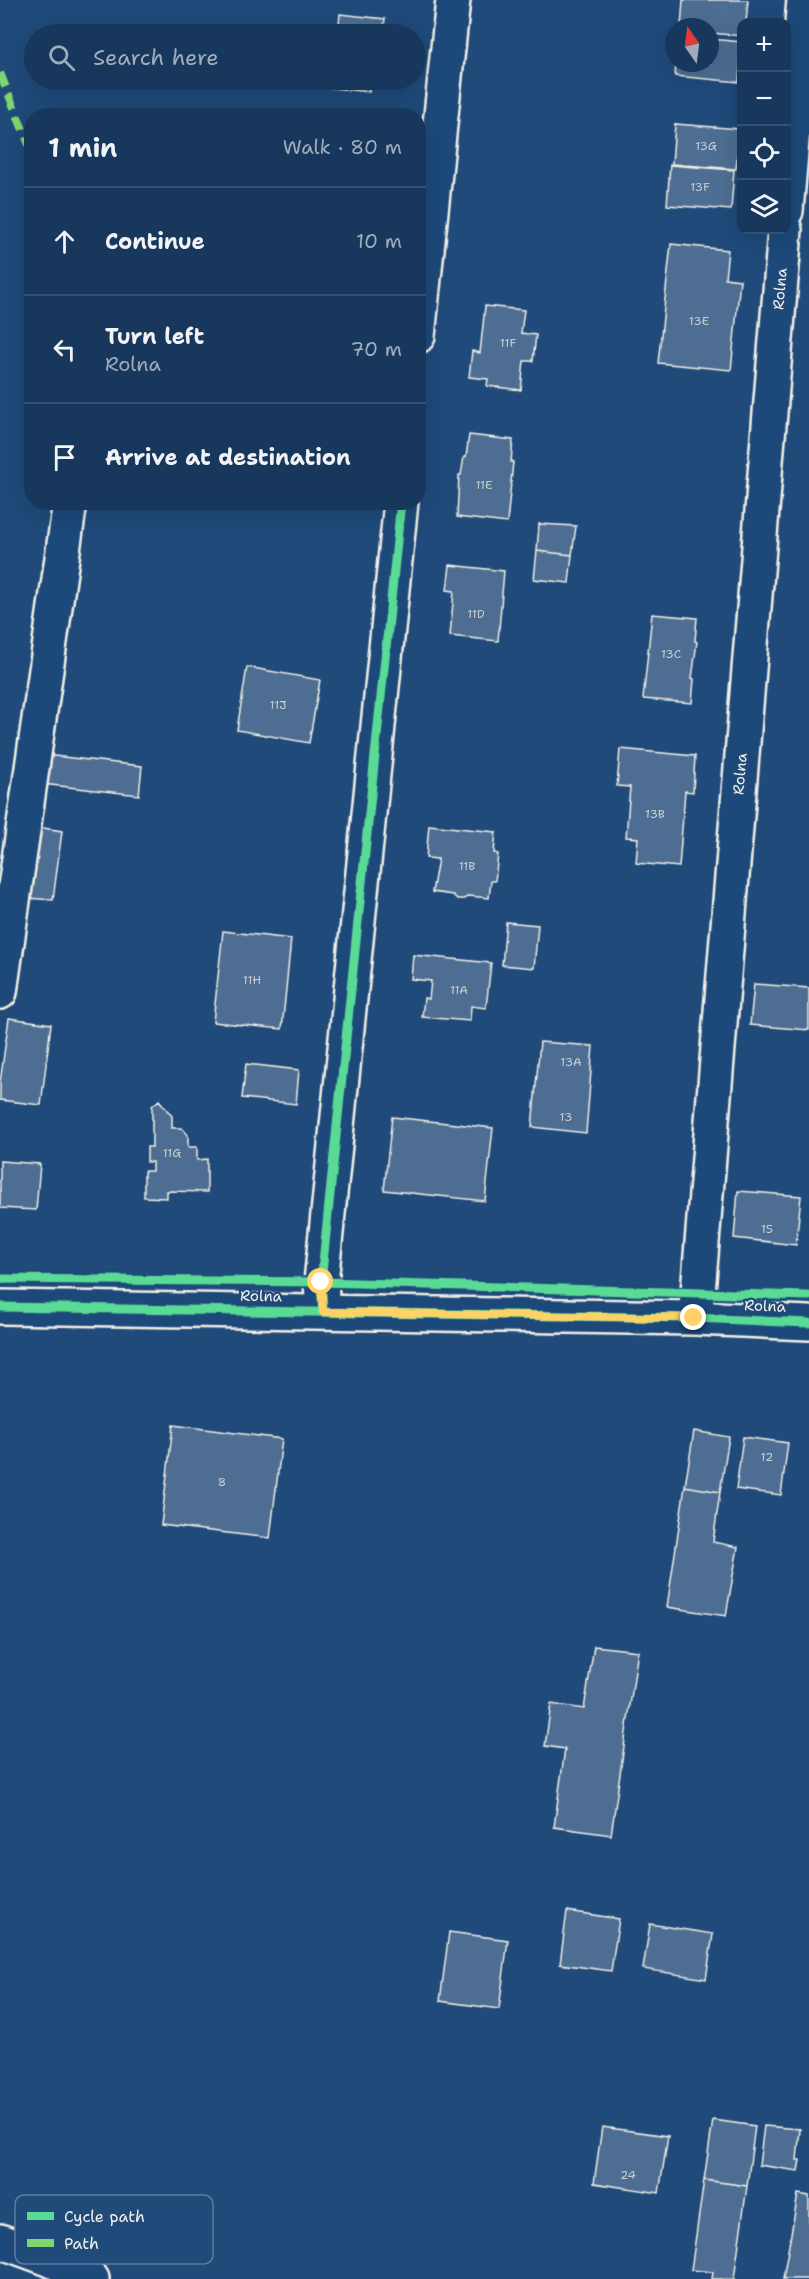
<!DOCTYPE html>
<html lang="en">
<head>
<meta charset="utf-8">
<style>
	body { margin:0; font-family:"Shantell Sans",sans-serif; background:#203f62; color:#f1f3f6 }
	.controls { position:absolute; right:18px; top:18px; display:grid; overflow:hidden; border-radius:12px; box-shadow:0 6px 24px #0002 }
	.controls button { width:54px; height:54px; display:grid; place-items:center; padding:0; border:0; border-bottom:2px solid #365272; background:#17385c; color:#f1f3f6; font:30px sans-serif }
	.compass { position:absolute; left:665px; top:18px; width:54px; height:54px; border-radius:50%; background:#17385c; box-shadow:0 6px 24px #0002; rotate:346deg }
	.stop { position:absolute; width:18px; height:18px; margin:-14px; border:4px solid #ffd166; border-radius:50%; background:#fff }
	.stop.end { background:#ffd166; border-color:#fff; box-shadow:0 2px 6px #0008 }
	.list { margin:0; padding:0; list-style:none }
	h2 { display:flex; justify-content:space-between; align-items:center; height:78px; margin:0; padding:0 24px; font-size:26px }
	h2 small { font-size:20px; font-weight:400; color:#9eacbb }
	.list li { display:grid; grid-template-columns:39px 1fr auto; gap:18px; align-items:center; box-sizing:border-box; height:108px; padding:0 24px; border-top:2px solid #365272 }
	.list b { display:block; font-size:22px; white-space:nowrap }
	.list p { margin:0; font-size:20px; white-space:nowrap; color:#9eacbb }
	.list em { font-size:20px; font-style:normal; color:#9eacbb }
	.icon { flex:none; width:33px; height:33px; fill:none; stroke:currentColor; stroke-width:2; stroke-linecap:round; stroke-linejoin:round }
	.map { position:relative; flex:none; width:809px; height:2279px; overflow:hidden }
	.search { position:absolute; background:#17385c; box-shadow:0 6px 24px #0002; left:24px; top:24px; width:402px; height:66px; display:flex; align-items:center; gap:15px; box-sizing:border-box; padding:0 21px; border-radius:33px; color:#9eacbb; font-size:22px }
	.panel { position:absolute; background:#17385c; box-shadow:0 6px 24px #0002; left:24px; top:108px; width:402px; height:402px; border-radius:24px }
	.map>svg:first-child { display:block }
</style>
</head>
<body>
<div class="map">
<svg width="809" height="2279" viewBox="0 0 809 2279">
	<rect width="100%" height="100%" fill="#1f4a7a"/>
	<filter id="ink" filterUnits="userSpaceOnUse"><feTurbulence type="fractalNoise" baseFrequency=".0167" numOctaves="2"/><feDisplacementMap in="SourceGraphic" scale="12" xChannelSelector="R" yChannelSelector="G"/><feConvolveMatrix kernelMatrix="1 2 1 2 8 2 1 2 1" color-interpolation-filters="sRGB"/></filter>
	<g filter="url(#ink)">
		<path fill="#4d6e92" stroke="#f4f1e8" stroke-width="1.5" d="M683 0H748L746 22H742V36L710 33V27H681Z
			M340 14 385 19 383 34H338Z
			M710 39 742 42 739 82 675 76 676 63H710Z
			M317 80H370L369 92 316 86Z
			M675 124 740 129 736 169 672 164Z
			M670 165 734 170 731 210 667 205Z
			M671 244 728 250 725 278 740 280 731 370 658 363Z
			M485 306 524 310 521 333 536 335 533 361H524L521 390 487 386 488 379 469 377 472 351 480 353Z
			M469 435 513 440 511 462H513L507 523 457 517 459 475H461L464 457H466Z
			M539 524 576 526 572 555 537 551Z
			M537 551 572 555 569 583 534 579Z
			M450 565 504 571 498 641 450 636 454 591 447 590Z
			M652 614 697 618 695 641 697 642 692 678 694 679 692 703 643 699Z
			M247 667 320 680 309 743 237 730Z
			M620 749 695 756 693 792 685 791 679 867 636 863 638 838 626 837 630 787 617 786Z
			M45 755 142 766 139 795 42 784Z
			M429 825 496 832 494 853 498 854 495 881H491L489 898 468 896 464 899H457L453 895 432 892 438 859 426 858Z
			M37 827 62 831 53 900 27 898Z
			M506 922 538 925 534 968 502 965Z
			M223 931 291 939 282 1029 213 1022Z
			M413 955 491 963 486 1008 471 1006 470 1021 422 1017 424 998 429 999 431 981 411 979Z
			M754 984 809 988V1030L750 1025Z
			M9 1018 51 1024 41 1105 0 1100V1083Z
			M540 1042 593 1046 586 1133 532 1127Z
			M246 1064 299 1070 296 1104 242 1098Z
			M159 1100 172 1116V1128H182L188 1135V1147H197V1160L207 1159V1192L167 1191V1198L144 1197V1171H152V1162H147V1147H152V1106Z
			M392 1117 493 1128 485 1201 384 1190Z
			M0 1161 40 1164 36 1210 0 1208Z
			M738 1191 801 1196 796 1245 734 1238Z
			M173 1425 282 1439 270 1538 161 1525Z
			M694 1431 729 1437 720 1492 685 1486Z
			M743 1437 788 1443 781 1495 736 1489Z
			M685 1486 720 1492 713 1542 738 1547 726 1616 667 1607Z
			M594 1646 638 1651 611 1835 554 1827 565 1749 545 1746 551 1704 584 1709Z
			M567 1911 619 1919 611 1971 560 1964Z
			M650 1924 713 1934 706 1979 643 1969Z
			M449 1932 508 1940 499 2009 440 2001Z
			M713 2120 755 2126 747 2186 704 2180Z
			M764 2126 800 2129 797 2160H800L798 2171 759 2165Z
			M602 2127 668 2136 659 2193 594 2183Z
			M704 2180 747 2186 734 2279H712L713 2272 691 2270Z
			M798 2194 809 2196V2279H783Z"/>
		<g fill="none" stroke-linecap="round" stroke-linejoin="round">
			<g stroke="#f4f1e8" stroke-width="38">
				<path id="minor" d="M786 211 804 0
					M418 336 453 0
					M0 992 70 502
					M0 1307 694 1318 809 1323
					M323 1312 321 1282 401 502
					M694 1318 698 1292 785 230"/>
			</g>
			<g stroke="#f4f1e8" stroke-width="38">
				<path id="major" d="M0 2241 49 2259 92 2279"/>
			</g>
			<use href="#minor" stroke="#1f4a7a" stroke-width="33"/>
			<use href="#major" stroke="#1f4a7a" stroke-width="33"/>
			<path stroke="#7fd670" stroke-width="8" stroke-dasharray="15 8" stroke-linecap="butt" d="M0 73 32 152"/>
			<g stroke="#1f4a7a" stroke-width="13">
				<path id="cycleway" d="M0 1279 321 1282 809 1296
					M0 1307 694 1318 809 1323
					M323 1312 321 1282 401 502"/>
			</g>
			<use href="#cycleway" stroke="#5adb95" stroke-width="9"/>
		</g>
	</g>
	<g fill="none" stroke-linecap="round" stroke-linejoin="round" filter="url(#ink)">
		<path stroke="#ffd166" stroke-width="8" d="M321 1282 323 1312 694 1318"/>
	</g>
	<g text-anchor="middle" stroke-width="4.5" stroke-linejoin="round" paint-order="stroke">
		<g font-size="12" fill="#cad0d2">
			<text x="706" y="150">13G</text>
			<text x="700" y="191">13F</text>
			<text x="699" y="325">13E</text>
			<text x="508" y="347">11F</text>
			<text x="484" y="489">11E</text>
			<text x="476" y="618">11D</text>
			<text x="671" y="658">13C</text>
			<text x="278" y="709">11J</text>
			<text x="655" y="818">13B</text>
			<text x="467" y="870">11B</text>
			<text x="252" y="984">11H</text>
			<text x="459" y="994">11A</text>
			<text x="571" y="1066">13A</text>
			<text x="566" y="1121">13</text>
			<text x="172" y="1157">11G</text>
			<text x="767" y="1233">15</text>
			<text x="767" y="1461">12</text>
			<text x="222" y="1486">8</text>
			<text x="628" y="2179">24</text>
		</g>
		<g font-size="15" fill="#f4f1e8" stroke="#1f4a7a">
			<text transform="translate(780 289) rotate(-85)" y="5">Rolna</text>
			<text transform="translate(740 774) rotate(-85)" y="5">Rolna</text>
			<text transform="translate(261 1296) rotate(1)" y="5">Rolna</text>
			<text transform="translate(765 1306) rotate(2)" y="5">Rolna</text>
		</g>
	</g>
	<rect x="15" y="2195" width="198" height="69" rx="9" fill="#1f4a7a" stroke="#5f7c9b" stroke-width="1.5"/>
	<rect x="27" y="2212" width="27" height="8" fill="#5adb95"/>
	<rect x="27" y="2239" width="27" height="8" fill="#7fd670"/>
	<g font-size="16" fill="#f4f1e8">
		<text x="64" y="2222">Cycle path</text>
		<text x="64" y="2249">Path</text>
	</g>
</svg>
<div class="controls">
<button>+</button>
<button>−</button>
<button><svg class="icon" aria-label="locate" viewBox="0 0 24 24"><circle cx="12" cy="12" r="6"/><path d="M12 2v4M12 18v4M2 12h4M18 12h4"/></svg></button>
<button><svg class="icon" aria-label="layers" viewBox="0 0 24 24"><path d="M12 4l9 5-9 5-9-5zM3 14l9 5 9-5"/></svg></button>
</div>
<svg class="compass" viewBox="-18 -18 36 36"><path d="M0-13l5 13h-10z" fill="#e53935"/><path d="M0 13l5-13h-10z" fill="#9eacbb"/></svg>
<div class="stop" style="left:321px;top:1282px"></div>
<div class="stop end" style="left:694px;top:1318px"></div>
<div class="search"><svg class="icon" aria-label="search" viewBox="0 0 24 24"><circle cx="10" cy="10" r="6"/><path d="M15 15l6 6"/></svg>Search here</div>
<section class="panel">
<h2>1 min<small>Walk · 80 m</small></h2>
<ul class="list">
<li><svg class="icon" aria-label="ahead" viewBox="0 0 24 24"><path d="M12 20V5M6 11l6-6 6 6"/></svg><div><b>Continue</b></div><em>10 m</em></li>
<li><svg class="icon" aria-label="left" viewBox="0 0 24 24"><path d="M17 20v-9H6M10 6l-5 5 5 5"/></svg><div><b>Turn left</b><p>Rolna</p></div><em>70 m</em></li>
<li><svg class="icon" aria-label="arrive" viewBox="0 0 24 24"><path d="M6 21V4h12l-3 4 3 4H6"/></svg><div><b>Arrive at destination</b></div></li>
</ul>
</section>
</div>
</body>
</html>
